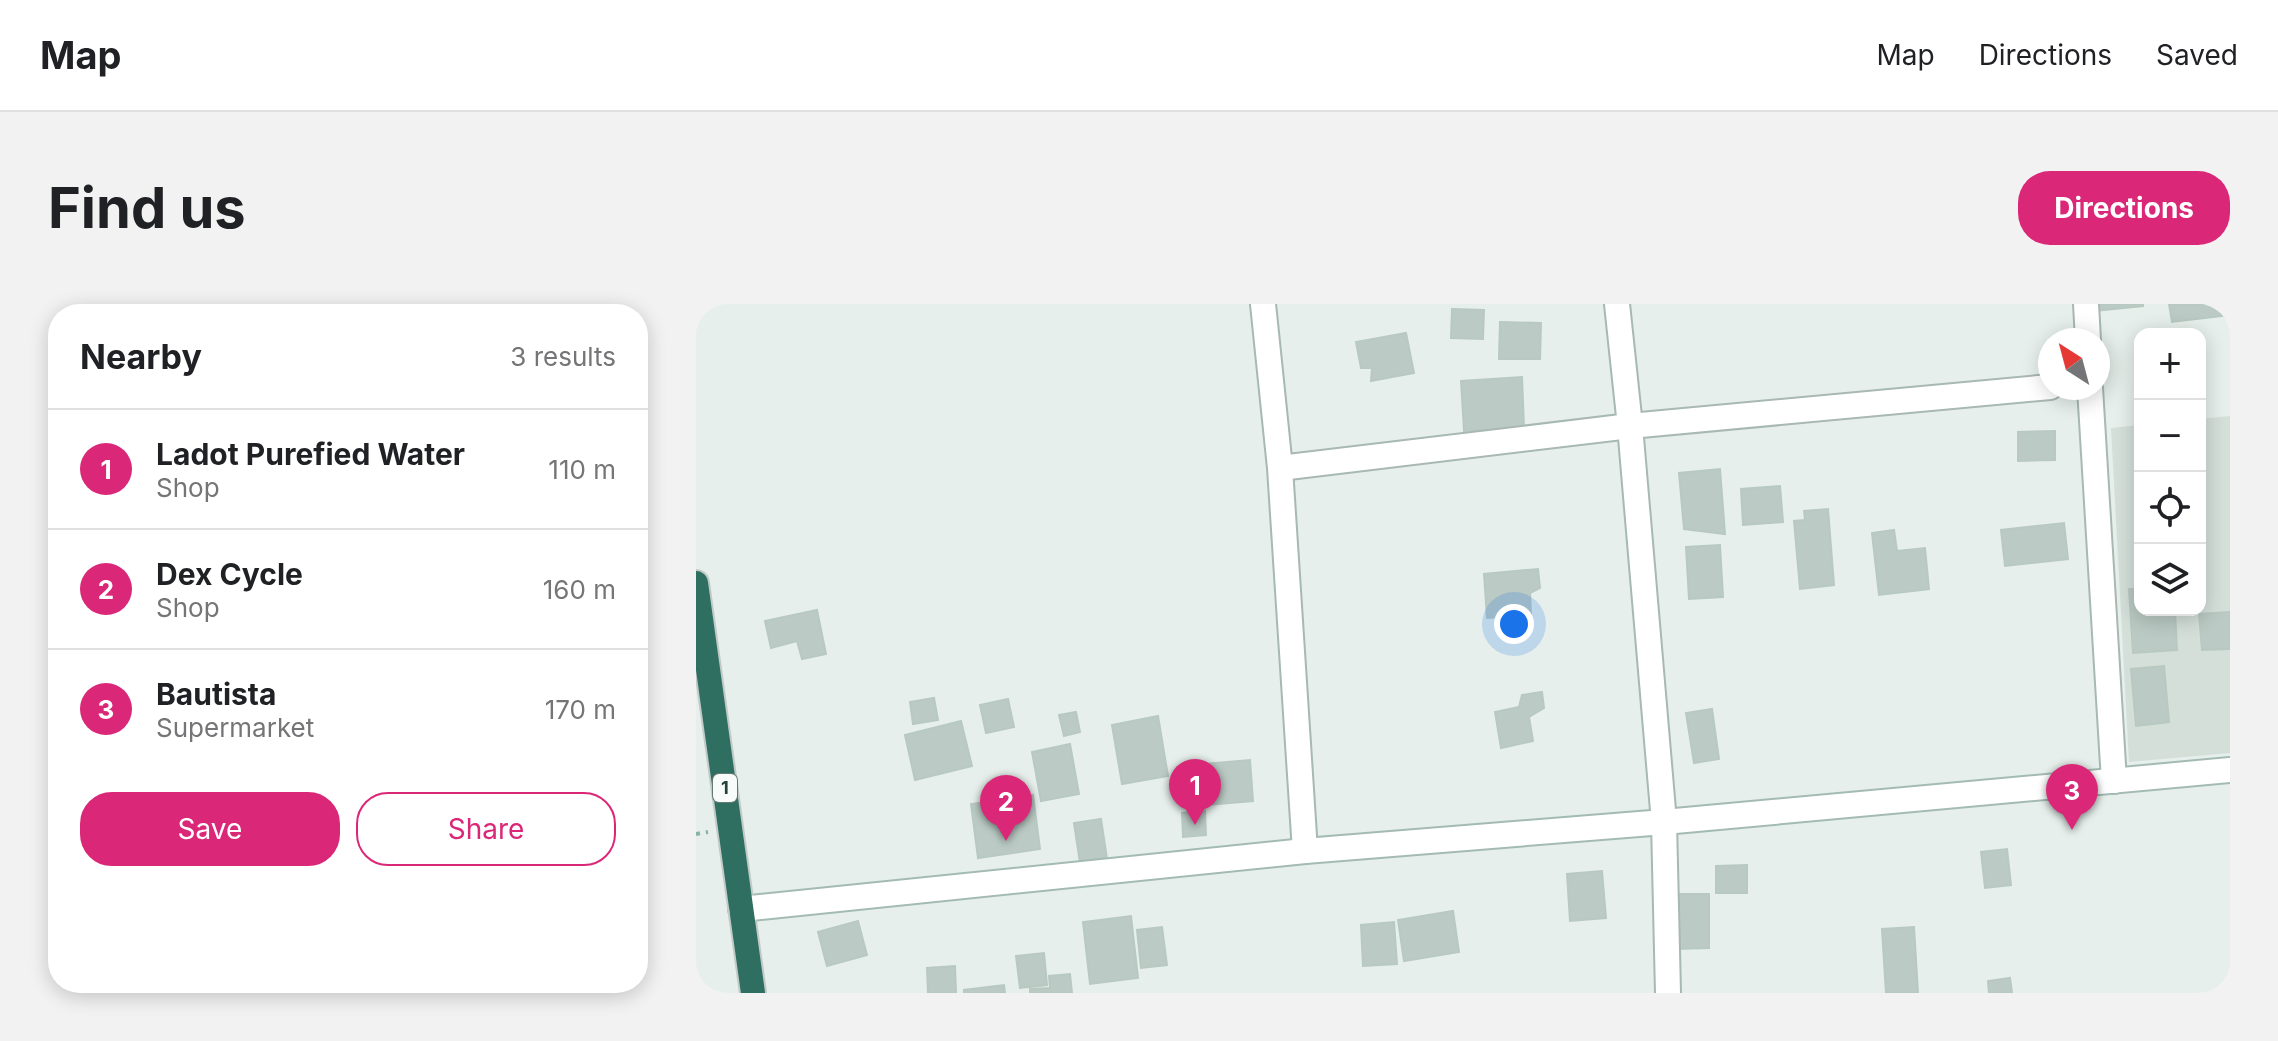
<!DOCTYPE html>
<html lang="en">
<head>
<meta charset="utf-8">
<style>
	body { margin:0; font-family:Inter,sans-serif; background:#f2f2f2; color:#202124 }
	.controls { position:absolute; right:24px; top:24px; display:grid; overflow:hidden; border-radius:16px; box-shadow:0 4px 20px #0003 }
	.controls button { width:72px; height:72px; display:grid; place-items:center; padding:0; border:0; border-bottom:2px solid #e0e0e0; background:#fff; color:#202124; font:40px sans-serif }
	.compass { position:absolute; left:1342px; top:24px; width:72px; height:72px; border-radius:50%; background:#fff; box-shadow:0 4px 20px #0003; rotate:324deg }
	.you { position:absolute; left:818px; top:320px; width:28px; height:28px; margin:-20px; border:6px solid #fff; border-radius:50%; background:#1a73e8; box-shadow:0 0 0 12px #1a73e833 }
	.badge { display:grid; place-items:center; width:52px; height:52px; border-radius:50%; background:#db2777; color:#fff; font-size:26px; font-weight:700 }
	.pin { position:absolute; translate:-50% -66px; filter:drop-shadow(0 2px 4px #0008) }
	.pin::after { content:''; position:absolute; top:42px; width:28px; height:24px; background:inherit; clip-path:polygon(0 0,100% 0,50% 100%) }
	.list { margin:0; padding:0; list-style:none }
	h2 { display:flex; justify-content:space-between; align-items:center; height:104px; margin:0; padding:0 32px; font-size:34px }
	h2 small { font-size:26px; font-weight:400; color:#757577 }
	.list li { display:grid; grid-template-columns:52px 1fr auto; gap:24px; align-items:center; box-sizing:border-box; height:120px; padding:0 32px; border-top:2px solid #e0e0e0 }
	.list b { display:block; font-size:30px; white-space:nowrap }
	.list p { margin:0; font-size:26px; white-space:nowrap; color:#757577 }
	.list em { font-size:26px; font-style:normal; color:#757577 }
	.actions { display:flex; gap:16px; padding:24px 32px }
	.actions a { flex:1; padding:18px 0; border:2px solid #db2777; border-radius:32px; text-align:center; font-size:28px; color:#db2777 }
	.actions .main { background:#db2777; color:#fff }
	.icon { flex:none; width:44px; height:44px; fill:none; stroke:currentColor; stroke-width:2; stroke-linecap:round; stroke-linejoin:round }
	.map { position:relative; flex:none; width:1534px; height:689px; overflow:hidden; border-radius:32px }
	header { display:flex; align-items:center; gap:48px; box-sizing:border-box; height:112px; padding:0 40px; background:#fff; border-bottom:2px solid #e0e0e0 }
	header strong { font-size:38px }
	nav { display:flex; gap:44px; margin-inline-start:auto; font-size:28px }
	.intro { display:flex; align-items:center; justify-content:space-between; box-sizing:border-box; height:192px; padding:0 48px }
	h1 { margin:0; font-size:56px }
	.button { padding:20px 36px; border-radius:32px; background:#db2777; color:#fff; font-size:28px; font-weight:700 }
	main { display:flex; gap:48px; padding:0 48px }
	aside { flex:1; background:#fff; border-radius:32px; box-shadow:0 4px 20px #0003 }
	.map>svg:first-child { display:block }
</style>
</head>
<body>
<header>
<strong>Map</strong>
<nav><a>Map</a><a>Directions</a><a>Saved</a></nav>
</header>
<div class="intro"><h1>Find us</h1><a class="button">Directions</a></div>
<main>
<aside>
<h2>Nearby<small>3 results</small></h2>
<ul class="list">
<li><span class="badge">1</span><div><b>Ladot Purefied Water</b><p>Shop</p></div><em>110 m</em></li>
<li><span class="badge">2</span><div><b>Dex Cycle</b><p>Shop</p></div><em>160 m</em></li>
<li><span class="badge">3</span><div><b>Bautista</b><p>Supermarket</p></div><em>170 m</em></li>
</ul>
<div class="actions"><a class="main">Save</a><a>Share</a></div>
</aside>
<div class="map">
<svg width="1534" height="689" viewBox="0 0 1534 689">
	<rect width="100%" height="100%" fill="#e6efeb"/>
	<path fill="#d4dfda" d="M1534 112V449L1433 458 1415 124 1444 121V306H1504V115Z"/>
	<path fill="#bbcac4" stroke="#b8c9c2" stroke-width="2" d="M1399 0H1447V2L1399 7Z
		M1473 0H1534V11L1476 18Z
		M756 5 788 6 787 35 755 34Z
		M804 18 845 19 844 55H803Z
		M710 29 718 69 675 77 676 64H665L660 38Z
		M826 73 828 124 768 127 765 77Z
		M1359 127V156L1322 157V128Z
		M1024 165 1029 230 988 225 983 169Z
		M1084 182 1087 218 1047 221 1045 185Z
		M1132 205 1138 281 1104 285 1098 217 1109 216 1108 207Z
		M1368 219 1372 255 1309 262 1305 226Z
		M1198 226 1201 247 1229 244 1233 285 1183 291 1176 229Z
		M1024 241 1027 293 993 295 990 243Z
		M842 265 844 284 834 289 835 311 791 314 788 270Z
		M1433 285H1444V306H1479L1481 346 1437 349Z
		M121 306 130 350 106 355 101 337 75 344 69 317Z
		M1534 308V345L1506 346 1503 310Z
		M1468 362 1473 418 1440 422 1435 365Z
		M846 388 848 404 833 413 837 437 805 444 799 408 823 403 826 391Z
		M238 394 242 416 217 420 214 398Z
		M312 395 318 423 290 429 284 401Z
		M1016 405 1023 455 998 459 990 409Z
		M380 408 384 428 368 432 363 411Z
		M462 412 472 472 426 480 416 421Z
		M265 417 276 462 219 476 209 431Z
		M374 440 383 490 345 497 336 448Z
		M554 456 557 497 487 503 484 462Z
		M337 491 344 545 282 554 275 500Z
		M509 507 510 531 487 533 486 509Z
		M405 515 411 555 384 559 378 519Z
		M1311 545 1315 581 1289 584 1285 548Z
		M1051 561V589H1020V562Z
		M906 567 910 614 874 617 871 570Z
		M979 590H1013V644L979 645Z
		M757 607 763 648 708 657 702 616Z
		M435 612 442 674 394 680 387 618Z
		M162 617 171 651 131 662 122 628Z
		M698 618 701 660 667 662 665 621Z
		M466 623 471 661 445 664 441 626Z
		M1218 623 1222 689H1190L1186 625Z
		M348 649 351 681 324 684 320 652Z
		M259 662 260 689H232L231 664Z
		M374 670 376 689H334V685L354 684 353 672Z
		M1314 674 1316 689H1293L1292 677Z
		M308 681 309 689H268V686Z"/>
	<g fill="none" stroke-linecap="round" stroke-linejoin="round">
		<g stroke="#a8b8b2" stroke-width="28">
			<path id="street" d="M567 0 584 164 609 547
				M921 0 934 122 968 518 972 689
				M1390 0 1392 36
				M1394 84 1418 477
				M584 164 934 122 1354 83"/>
		</g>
		<g stroke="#a4bbb3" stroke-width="28">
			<path id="secondary" d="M45 605 609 547 968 518 1534 466"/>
		</g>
		<g stroke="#c2cac8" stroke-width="28">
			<path id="highway" d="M0 279 57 689"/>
		</g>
		<path stroke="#86b3a5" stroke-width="4" stroke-dasharray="4 6" stroke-linecap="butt" d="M0 530 12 528"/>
		<use href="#street" stroke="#fff" stroke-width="24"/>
		<use href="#secondary" stroke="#fff" stroke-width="24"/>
		<use href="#highway" stroke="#2f6f62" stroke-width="24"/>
	</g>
	<g text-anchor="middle" stroke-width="7" stroke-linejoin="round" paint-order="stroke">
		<rect fill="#f7fbf9" stroke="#637a73" stroke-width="2" x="17" y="470" width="24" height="28" rx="6"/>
		<g font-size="18" font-weight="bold" fill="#24423a">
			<text x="29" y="490">1</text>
		</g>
	</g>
</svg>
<div class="controls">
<button>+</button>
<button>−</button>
<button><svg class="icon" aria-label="locate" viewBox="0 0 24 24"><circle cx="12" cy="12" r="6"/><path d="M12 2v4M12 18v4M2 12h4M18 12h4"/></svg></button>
<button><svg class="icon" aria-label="layers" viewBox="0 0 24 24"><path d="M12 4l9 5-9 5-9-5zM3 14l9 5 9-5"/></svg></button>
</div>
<svg class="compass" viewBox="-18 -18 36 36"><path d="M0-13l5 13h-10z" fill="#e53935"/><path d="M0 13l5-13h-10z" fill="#757577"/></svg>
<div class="you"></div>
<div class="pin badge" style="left:499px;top:521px">1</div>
<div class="pin badge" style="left:310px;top:537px">2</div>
<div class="pin badge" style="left:1376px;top:526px">3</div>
</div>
</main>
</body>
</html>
